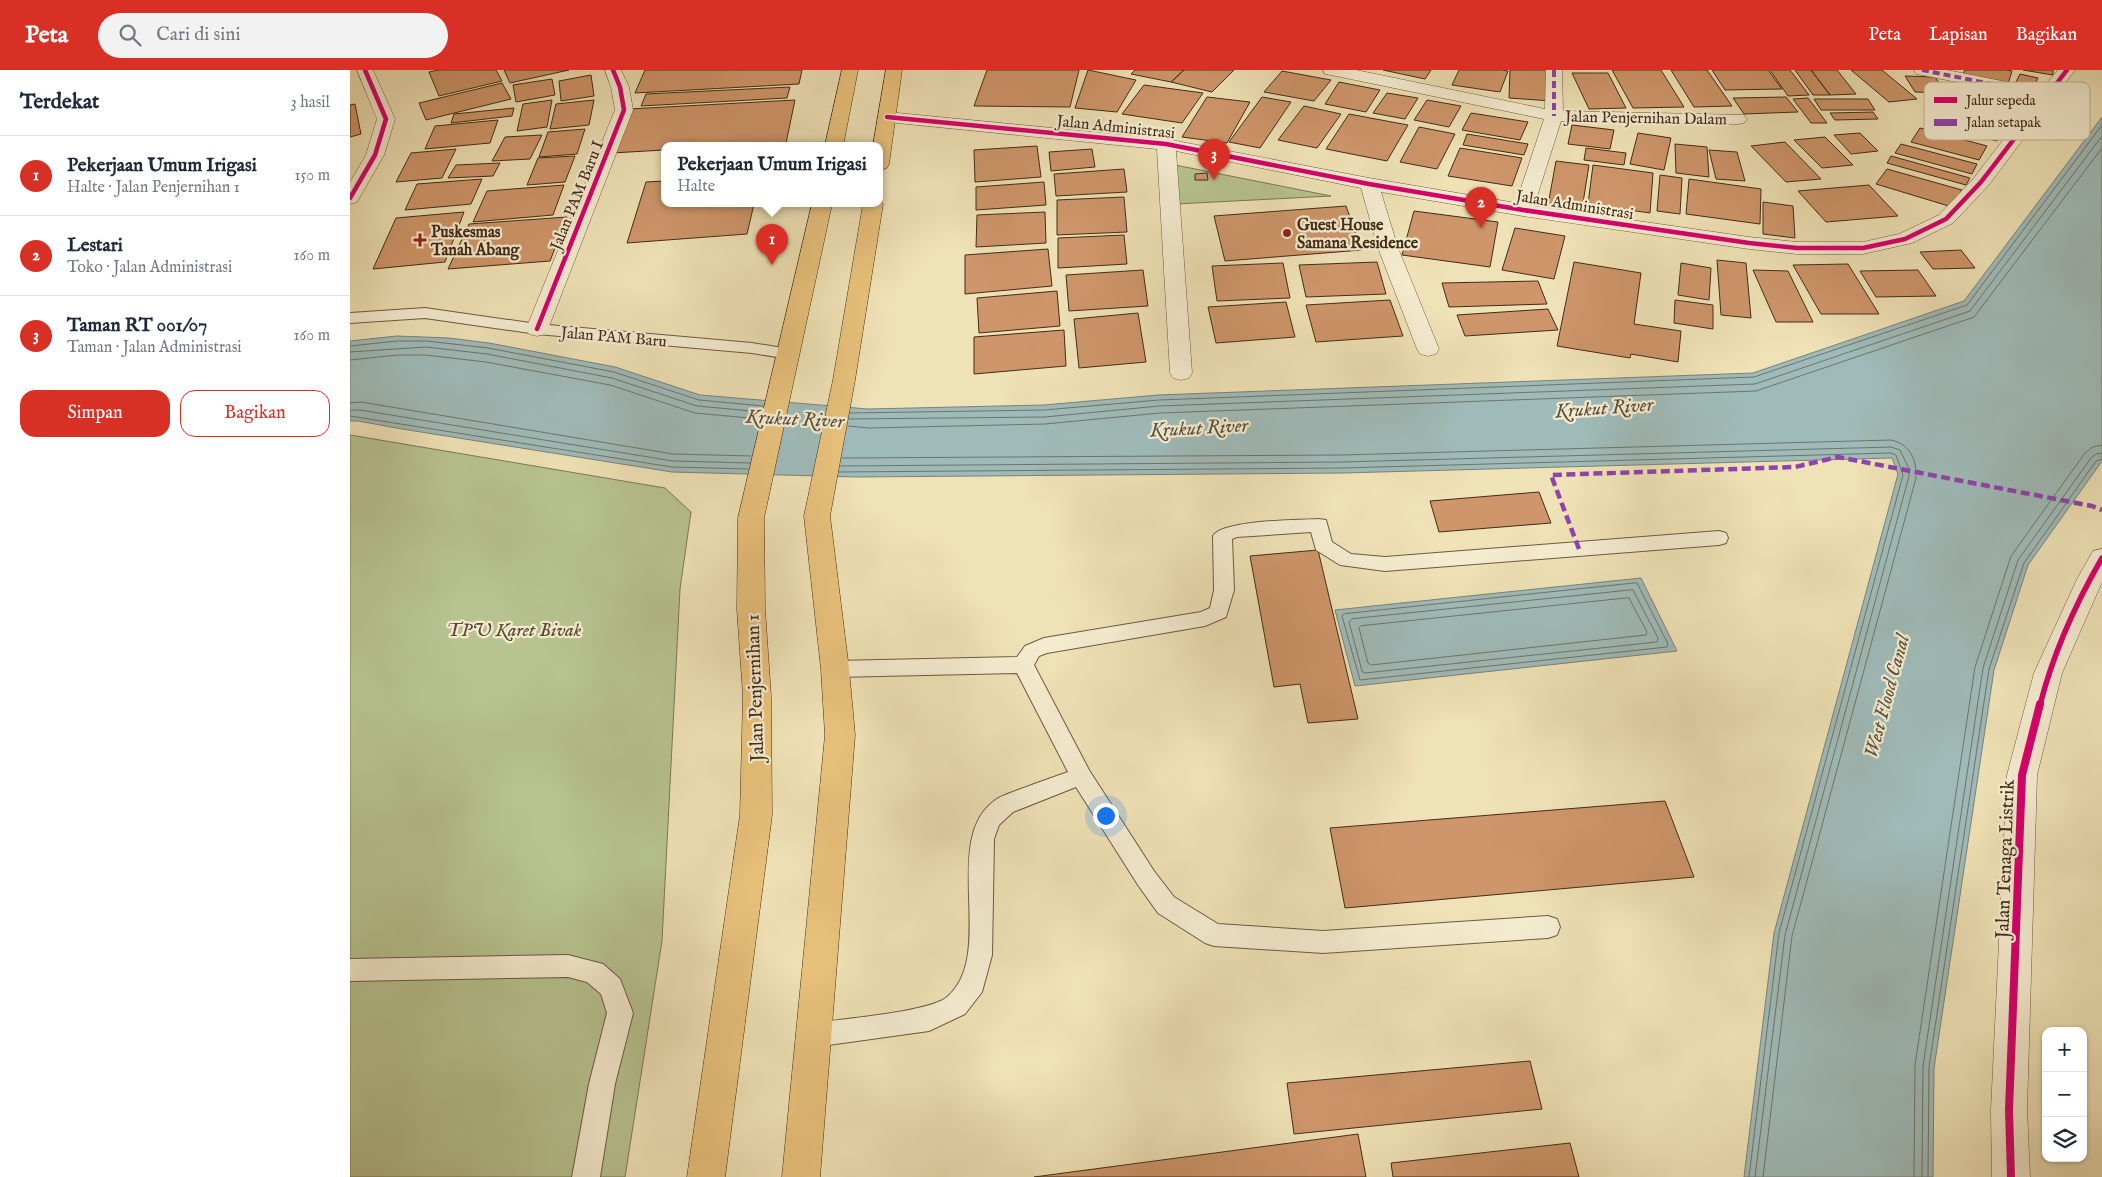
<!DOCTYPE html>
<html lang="id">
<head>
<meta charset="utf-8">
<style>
	body { margin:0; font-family:"IM FELL English",serif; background:#f2f2f3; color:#1f2937 }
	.controls { position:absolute; right:15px; bottom:15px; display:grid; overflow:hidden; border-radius:10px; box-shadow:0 1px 4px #0004 }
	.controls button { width:45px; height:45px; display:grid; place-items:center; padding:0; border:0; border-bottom:1px solid #e0e1e3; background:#fff; color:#1f2937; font:25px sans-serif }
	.you { position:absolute; left:755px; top:745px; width:18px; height:18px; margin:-12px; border:4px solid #fff; border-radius:50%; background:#1a73e8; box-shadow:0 0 0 8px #1a73e833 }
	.badge { display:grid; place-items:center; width:32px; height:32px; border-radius:50%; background:#d93025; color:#fff; font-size:16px; font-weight:700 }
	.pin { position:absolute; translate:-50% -41px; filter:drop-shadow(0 1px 2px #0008) }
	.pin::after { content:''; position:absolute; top:26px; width:18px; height:15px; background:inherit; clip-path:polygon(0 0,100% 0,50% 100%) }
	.popup { position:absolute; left:311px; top:72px; width:222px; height:65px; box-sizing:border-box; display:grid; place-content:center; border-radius:10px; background:#fff; filter:drop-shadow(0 1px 4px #0005); font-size:16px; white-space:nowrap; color:#747a83 }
	.popup b { font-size:19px; color:#1f2937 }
	.popup::after { content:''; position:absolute; left:50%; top:100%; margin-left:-10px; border:10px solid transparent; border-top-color:#fff }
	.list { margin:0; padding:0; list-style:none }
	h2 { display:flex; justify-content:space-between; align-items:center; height:65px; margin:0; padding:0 20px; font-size:21px }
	h2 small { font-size:16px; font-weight:400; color:#747a83 }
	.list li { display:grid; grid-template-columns:32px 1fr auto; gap:15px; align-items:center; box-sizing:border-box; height:80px; padding:0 20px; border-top:1px solid #e0e1e3 }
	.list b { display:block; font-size:19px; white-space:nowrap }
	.list p { margin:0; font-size:16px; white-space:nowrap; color:#747a83 }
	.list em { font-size:16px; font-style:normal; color:#747a83 }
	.actions { display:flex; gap:10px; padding:15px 20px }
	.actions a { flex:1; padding:11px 0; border:1px solid #d93025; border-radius:15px; text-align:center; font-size:18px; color:#d93025 }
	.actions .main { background:#d93025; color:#fff }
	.icon { flex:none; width:28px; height:28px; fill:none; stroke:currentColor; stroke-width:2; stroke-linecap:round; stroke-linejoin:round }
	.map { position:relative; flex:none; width:1752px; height:1107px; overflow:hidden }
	header { display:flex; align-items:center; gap:30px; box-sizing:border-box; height:70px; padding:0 25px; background:#d93025; color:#fff }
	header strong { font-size:24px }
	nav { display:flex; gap:28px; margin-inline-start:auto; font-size:18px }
	.search { width:350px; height:45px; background:#f2f2f3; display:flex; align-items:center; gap:12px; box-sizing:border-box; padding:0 18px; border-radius:28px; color:#747a83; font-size:19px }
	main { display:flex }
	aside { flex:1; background:#fff }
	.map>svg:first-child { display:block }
</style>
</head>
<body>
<header>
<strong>Peta</strong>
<div class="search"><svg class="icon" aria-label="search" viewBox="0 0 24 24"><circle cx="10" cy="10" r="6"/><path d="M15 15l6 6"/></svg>Cari di sini</div>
<nav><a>Peta</a><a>Lapisan</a><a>Bagikan</a></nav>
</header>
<main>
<aside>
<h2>Terdekat<small>3 hasil</small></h2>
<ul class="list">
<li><span class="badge">1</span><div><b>Pekerjaan Umum Irigasi</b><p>Halte · Jalan Penjernihan 1</p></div><em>150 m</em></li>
<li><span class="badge">2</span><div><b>Lestari</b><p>Toko · Jalan Administrasi</p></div><em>160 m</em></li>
<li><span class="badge">3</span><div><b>Taman RT 001/07</b><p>Taman · Jalan Administrasi</p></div><em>160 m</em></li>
</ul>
<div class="actions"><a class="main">Simpan</a><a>Bagikan</a></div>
</aside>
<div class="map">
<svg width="1752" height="1107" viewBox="0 0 1752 1107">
	<rect width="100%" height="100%" fill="#efe2b6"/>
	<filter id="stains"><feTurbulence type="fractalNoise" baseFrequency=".004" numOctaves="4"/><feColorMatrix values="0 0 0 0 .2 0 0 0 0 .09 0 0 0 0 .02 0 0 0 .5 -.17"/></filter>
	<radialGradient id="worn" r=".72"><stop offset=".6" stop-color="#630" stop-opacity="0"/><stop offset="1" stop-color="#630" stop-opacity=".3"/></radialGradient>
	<path fill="#b7c490" stroke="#7c7854" d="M825 95 981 126 826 134Z
		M0 365 315 418 341 442 330 519 312 871 275 1107H0Z"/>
	<path fill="#9fbbb9" stroke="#7a8279" d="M1752 47V391L1678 495 1644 600 1584 998 1583 1107H1394L1424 863 1548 404 1542 388 993 403 506 407 322 402 52 359 8 351H0V271L47 266 99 268 139 273 265 297 350 325 518 339 694 335 808 325 1403 303 1614 231Z
		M1291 508 1327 581 1005 616 985 540Z"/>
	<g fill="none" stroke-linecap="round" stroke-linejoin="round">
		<path stroke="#707468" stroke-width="1" d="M0 276 47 271H77L138 278 264 302 349 330 413 336
			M0 282 76 277 137 284 262 308 347 336 412 342
			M0 290 48 285H76L136 292 260 315 345 343 410 349
			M0 333 11 332 323 384 401 386
			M0 340H10L323 391 400 393
			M500 343 694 340 809 330 1404 307 1617 235 1752 55
			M0 346 322 397 398 399
			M499 349 695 347 809 336 1405 314 1620 241 1752 66
			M498 356 519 358 695 354 810 343 1406 321 1624 247 1752 78
			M492 388 992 385 1541 370C1560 374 1567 390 1566 408L1442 866 1413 1107
			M491 396 992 392 1541 377 1550 380 1559 399V406L1435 865 1405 1107
			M489 402 992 398 1541 383 1546 385 1553 405 1429 863 1399 1107
			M1287 513 1318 574 1317 577 1010 610 992 546 994 544Z
			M1283 520 1308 568 1307 572 1015 603 1012 601 999 552 1002 549Z
			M1279 528 1297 562 1296 565 1021 595 1018 593 1009 558 1011 556Z
			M1564 1107 1565 995 1625 597 1661 486 1735 383 1743 377 1752 375
			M1572 1107 1573 996 1633 598 1668 490 1741 388 1746 384 1752 383
			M1578 1107 1579 997 1639 599 1674 493 1746 391 1752 389"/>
	</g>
	<path fill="#ce966a" stroke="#422c18" d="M89 0H146L152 11 89 26 79 2Z
		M154 0H219L160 13Z
		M295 0H452L449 14 285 23Z
		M637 0H729L720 37 624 36Z
		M738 0 786 10 767 42 725 38Z
		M785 0H834L821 12 781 4Z
		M834 0H884L862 22 821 12Z
		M1033 0H1081L1075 9Z
		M1109 0H1152L1158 1 1150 22 1102 15Z
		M1160 0H1203L1202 31 1159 28Z
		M1262 0H1311L1334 37 1283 38Z
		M1321 0H1357L1382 36 1344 37Z
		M1362 0H1418L1432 19 1375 20Z
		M1420 0H1440L1459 25 1438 26Z
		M1445 0H1461L1480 25H1463Z
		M1461 0H1487L1506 24 1480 25Z
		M1501 0H1532L1567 29 1539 32Z
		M1615 0H1656L1662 1 1658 14 1613 4Z
		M1673 0H1703V5Z
		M932 1 981 10 964 31 914 22Z
		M1222 3H1258L1276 38 1239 39Z
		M1670 4 1688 8 1683 18 1665 14Z
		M241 5 244 26 211 31 209 11Z
		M1555 6 1585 7 1596 23 1565 22Z
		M202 9 205 25 166 32 163 15Z
		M989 12 1030 20 1016 42 975 34Z
		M1607 12 1645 17 1648 39 1609 33Z
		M152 13 161 29 76 50 69 33Z
		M794 15 853 23 832 53 772 44Z
		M440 17 437 28 291 36 296 24Z
		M1037 23 1068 28 1055 49 1023 43Z
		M857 27 900 32 877 73 832 67Z
		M912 27 941 32 910 78 879 72Z
		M1436 27 1448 42 1394 44 1383 28Z
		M1458 28 1477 53H1461L1443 29Z
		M1464 29H1518L1525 40H1471Z
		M202 30 197 57 167 61 173 34Z
		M244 30 239 55 200 59 206 34Z
		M445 30 436 73 378 76H314V80L262 83 279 39Z
		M1077 30 1111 36 1099 57 1064 50Z
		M5 34 11 64 0 67V35Z
		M954 36 991 44 967 78 928 70Z
		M1603 37 1651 44 1652 54 1604 47Z
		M164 38 162 46 101 53 104 44Z
		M1523 42 1528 49 1485 50 1480 43Z
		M1121 43 1178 52 1170 70 1112 60Z
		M999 44 1058 55 1037 91 976 79Z
		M1578 45 1651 60 1647 71 1574 55Z
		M148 50 140 73 75 79 85 56Z
		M1222 55 1264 60 1260 79 1218 74Z
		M1069 57 1105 64 1087 99 1050 92Z
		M1570 58 1637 76 1629 90 1561 72Z
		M235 59 227 84 189 87 198 62Z
		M1288 63 1321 68 1314 100 1280 94Z
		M1510 63 1528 81 1501 84 1484 65Z
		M1117 64 1178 74 1174 85 1113 75Z
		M192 65 180 89 142 91 155 67Z
		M1475 67 1503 95 1472 98 1444 70Z
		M1435 72 1471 109 1436 112 1401 76Z
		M1325 74 1357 77 1359 107 1326 103Z
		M1551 74 1627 94 1622 104 1545 83Z
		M687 76 691 107 625 112 624 80Z
		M1110 78 1172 88 1162 116 1098 106Z
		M1236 78 1276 83 1274 95 1234 90Z
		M106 79 92 108 46 112 61 83Z
		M742 79 745 97 701 101 699 82Z
		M1359 80 1387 82 1395 111 1366 109Z
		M225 86 215 112 177 115 188 88Z
		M1541 86 1620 108 1616 115 1537 93Z
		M1206 91 1239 95 1232 139 1198 135Z
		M150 93 143 106 98 108 106 95Z
		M1243 95 1303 103 1300 143 1238 134Z
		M774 99 777 122 706 126 704 104Z
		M1537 99 1612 120 1602 137 1526 114Z
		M857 103 858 110H845V104Z
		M1310 105 1332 108 1330 144 1307 141Z
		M132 109 121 134 55 140 67 114Z
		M1339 109 1411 119 1410 154 1336 144Z
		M314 111V134H404L397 164 277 173 296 112Z
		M694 112 696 135 626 140V117Z
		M214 115 203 145 123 152 137 121Z
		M1519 115 1548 146 1476 152 1448 121Z
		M774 127 777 162 707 165V130Z
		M1413 132 1443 136 1445 168 1413 164Z
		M996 136 1012 180 875 191 864 146Z
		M1064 141 1148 152 1140 197 1052 185Z
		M114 142 95 192 23 199 46 148Z
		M695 142 696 173 626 177 627 145Z
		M217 147 200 191 98 199 119 154Z
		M1165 158 1215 166 1204 209 1152 200Z
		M774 165 777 194 708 198V168Z
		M698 179 702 216 615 224V185Z
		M1611 180 1625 198 1583 199 1570 182Z
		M1367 190 1396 193 1401 248 1371 245Z
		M1027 192 1036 224 956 227 949 195Z
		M1224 192 1291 203 1284 254 1331 261 1328 292 1281 284 1280 288 1207 276Z
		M933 193 940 228 867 231 862 196Z
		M1331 193 1361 198 1359 230 1328 225Z
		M1498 194 1529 244H1471L1443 195Z
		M793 200 798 236 719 241 716 205Z
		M1403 200 1438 201 1463 252H1426Z
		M1568 200 1586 226 1526 227 1510 201Z
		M1188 211 1197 234 1099 237 1092 213Z
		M707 221 710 256 629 263 627 228Z
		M1040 230 1053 266 966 272 956 235Z
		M1325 230 1363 235V259L1324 253Z
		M936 232 945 267 866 273 858 237Z
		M1198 239 1208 260 1115 266 1107 245Z
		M788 243 796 292 729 298 724 249Z
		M714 260 716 296 624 304V267Z
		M1189 422 1201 453 1089 462 1080 431Z
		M968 480 1008 649 958 653 950 614 924 617 900 486Z
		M1315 731 1344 807 995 838 980 758Z
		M1180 991 1192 1039 944 1064 937 1013Z
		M1008 1064 1016 1107H684Z
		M1220 1073 1229 1107H1043L1041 1093Z"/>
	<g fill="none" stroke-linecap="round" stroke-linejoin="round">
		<g stroke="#6d5a40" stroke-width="2">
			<path id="service" d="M75 238 187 254 402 273 439 279 445 281 447 284 445 287 439 289 402 283 187 264 75 248 0 253V243Z
				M969 449 976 450 982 472 1001 484 1035 487 1369 461 1376 463 1378 468 1376 473 1369 475 1035 501 990 495 966 480 961 462 887 467 882 469 884 520 876 547 855 556 697 583 689 586 684 595 739 700 804 801 824 827 868 854 973 861 1198 846 1207 849 1210 857 1207 865 1198 868 973 883 864 876 855 873 808 843 788 815 726 717 663 742 649 755 644 769 642 885 632 922 615 944 579 961 464 977 455 974 451 965 455 956 464 953C491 949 580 942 597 927 648 884 588 767 647 729 653 725 661 723 668 720 684 714 701 708 718 702L667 603 485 607 478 605 475 599 478 593 485 591 667 587 675 576 694 568 851 542 860 538 864 520 863 466C872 450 948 450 969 449Z
				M218 885 253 894 270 909 283 943 265 1014 250 1107H222L239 1014 257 943 251 924 237 912 218 907 0 911V889Z"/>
		</g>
		<g stroke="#6d5a40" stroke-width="1">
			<path id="minor" d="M7 0H23L45 49 34 85 7 132 0 134V112L16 85 27 49Z
				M255 0H271L279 17 283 40 198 259 195 264 187 266 179 264 176 259 265 40 261 17Z
				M973 0H1006L1195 39 1196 0H1212L1213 41 1394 45 1397 49 1394 53 1388 54 1211 51 1184 136 1399 167 1447 172H1513L1549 164 1589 145 1624 108 1685 28 1572 5 1566 4 1564 0H1597L1692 19 1708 0H1725L1638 116 1603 153 1562 173 1513 184H1447L1399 179 1173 146 1031 122 1048 178 1089 279 1086 284 1078 286 1070 284 1067 279 1028 178 1011 118 826 81 842 303 839 308 831 310 823 308 820 303 807 79 537 52 531 51 528 47 531 43 537 42 816 69 1019 108 1166 133 1194 49 981 5 975 4Z
				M1752 479V512L1712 603 1687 705 1677 1040 1680 1107H1642L1641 1040 1657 705 1684 603 1727 509 1743 481Z"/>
		</g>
		<g stroke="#422c18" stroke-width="1">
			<path id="primary" d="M492 0H508L493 76H475Z
				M536 0H552L539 94 537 98 530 100V76H523Z
				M530 130 533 134 505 310 480 446 499 599 505 665 470 1107H432L475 665 471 599 454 446 483 310 513 134H530Z
				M462 134H482L414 448 415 539 421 626 422 745 375 1107H337L390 745 393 626 387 539 388 448Z"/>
		</g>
		<use href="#service" fill="#f5ecd0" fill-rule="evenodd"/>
		<use href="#minor" fill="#f5ecd0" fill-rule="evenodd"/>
		<use href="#primary" fill="#e8c17b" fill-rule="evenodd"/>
		<path stroke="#8e44ad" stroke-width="4" stroke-dasharray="7 4" stroke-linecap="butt" d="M1204 0V46
			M1572 0 1696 25"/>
		<path stroke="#8e44ad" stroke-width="4.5" stroke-dasharray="9 4.5" stroke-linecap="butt" d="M1229 479 1201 405 1445 397 1488 387 1742 436 1752 440"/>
		<g stroke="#f5ecd0" stroke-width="7">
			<path id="cycleway-far2" d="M537 47 816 74 1019 114 1173 140 1399 173 1447 178H1513L1555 169 1596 149 1631 112 1717 0
				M0 128 25 85 36 49 15 0
				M187 259 274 40 270 17 263 0"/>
		</g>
		<g stroke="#f5ecd0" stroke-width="9">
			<path id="cycleway-far1" d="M1690 635C1703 584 1726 533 1752 488"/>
		</g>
		<g stroke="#f5ecd0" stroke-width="11">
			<path id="cycleway" d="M1661 1107 1659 1040 1672 705 1690 634"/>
		</g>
		<use href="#cycleway-far2" stroke="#d6006c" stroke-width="4.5"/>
		<use href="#cycleway-far1" stroke="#d6006c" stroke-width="5.5"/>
		<use href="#cycleway" stroke="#d6006c" stroke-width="8"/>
	</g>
	<g fill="#8f2418" stroke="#f5ecd0" stroke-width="2">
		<circle cx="937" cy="163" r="5"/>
		<path d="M67.5 162.5h5v5h5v5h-5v5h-5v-5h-5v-5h5z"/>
	</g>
	<g text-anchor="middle" stroke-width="4.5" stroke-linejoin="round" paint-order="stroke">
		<g font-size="16" fill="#422c18" stroke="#f5ecd0">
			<text transform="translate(1296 47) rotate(1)" y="6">Jalan Penjernihan Dalam</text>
			<text transform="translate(766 56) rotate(6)" y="6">Jalan Administrasi</text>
			<text transform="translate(226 125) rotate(-68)" y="6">Jalan PAM Baru I</text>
			<text transform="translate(1225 134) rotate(9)" y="6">Jalan Administrasi</text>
			<text transform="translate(264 266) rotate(5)" y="6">Jalan PAM Baru</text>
		</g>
		<g font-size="16" font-weight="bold" fill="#422c18" stroke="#f5ecd0" text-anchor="start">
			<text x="947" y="160">Guest House<tspan x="947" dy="18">Samana Residence</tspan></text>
			<text x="81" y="167">Puskesmas<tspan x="81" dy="18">Tanah Abang</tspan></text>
		</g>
		<g font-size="19" font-style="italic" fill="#594a30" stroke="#f5ecd0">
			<text x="164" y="566">TPU Karet Bivak</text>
		</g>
		<g font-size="19" fill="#422c18" stroke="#f5ecd0">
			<text transform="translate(404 618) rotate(-92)" y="7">Jalan Penjernihan 1</text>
			<text transform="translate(1654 789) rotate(-88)" y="7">Jalan Tenaga Listrik</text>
		</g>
		<g font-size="20" font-style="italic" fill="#595040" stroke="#f5ecd0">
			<text transform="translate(1254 337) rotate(-4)" y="7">Krukut River</text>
			<text transform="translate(445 348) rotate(3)" y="7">Krukut River</text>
			<text transform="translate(849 357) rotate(-3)" y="7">Krukut River</text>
			<text transform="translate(1536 626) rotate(-75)" y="7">West Flood Canal</text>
		</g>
	</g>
	<rect x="1574" y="12" width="166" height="58" rx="8" fill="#f5ecd0" stroke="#bfb299" stroke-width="1"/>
	<rect x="1584" y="27" width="23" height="6" fill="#d6006c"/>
	<rect x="1584" y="49" width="23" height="7" fill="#8e44ad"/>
	<g font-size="14" fill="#422c18">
		<text x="1616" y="35">Jalur sepeda</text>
		<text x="1616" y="57">Jalan setapak</text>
	</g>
	<rect width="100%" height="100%" filter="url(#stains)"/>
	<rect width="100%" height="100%" fill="url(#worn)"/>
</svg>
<div class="controls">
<button>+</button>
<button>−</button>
<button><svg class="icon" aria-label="layers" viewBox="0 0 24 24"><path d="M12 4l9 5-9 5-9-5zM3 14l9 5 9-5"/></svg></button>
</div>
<div class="you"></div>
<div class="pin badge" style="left:422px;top:195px">1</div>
<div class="popup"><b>Pekerjaan Umum Irigasi</b>Halte</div>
<div class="pin badge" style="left:1131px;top:158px">2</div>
<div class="pin badge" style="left:864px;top:110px">3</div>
</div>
</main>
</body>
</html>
